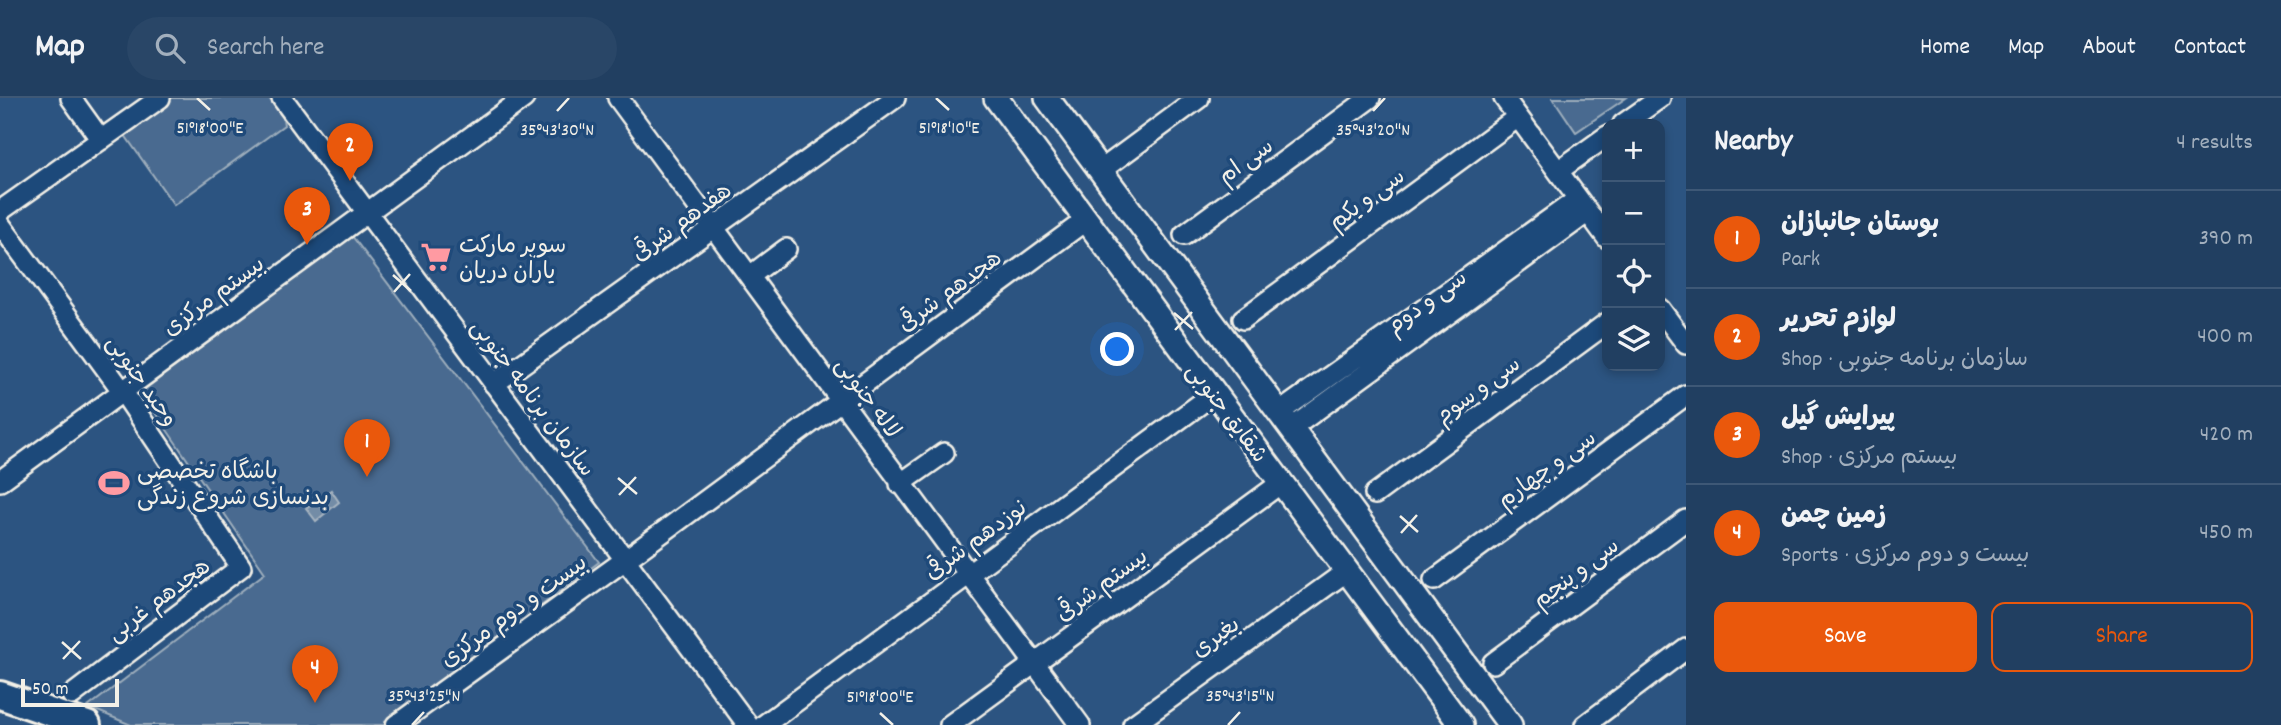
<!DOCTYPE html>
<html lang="en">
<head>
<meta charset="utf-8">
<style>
	body { margin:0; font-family:Dekko,"Playpen Sans Arabic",sans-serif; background:#294667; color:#f1f3f6 }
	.controls { position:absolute; right:21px; top:21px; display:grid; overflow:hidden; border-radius:14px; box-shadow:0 4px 10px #0003 }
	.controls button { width:63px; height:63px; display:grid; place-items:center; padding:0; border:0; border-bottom:2px solid #3e5876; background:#213f61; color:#f1f3f6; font:35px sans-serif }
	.scale { position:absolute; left:21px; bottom:18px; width:98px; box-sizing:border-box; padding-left:7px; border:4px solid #f4f1e8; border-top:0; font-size:19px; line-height:24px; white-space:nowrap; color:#f4f1e8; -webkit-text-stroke:5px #1f4a7a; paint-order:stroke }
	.you { position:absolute; left:1118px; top:252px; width:24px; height:24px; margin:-18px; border:5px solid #fff; border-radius:50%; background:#1a73e8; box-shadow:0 0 0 10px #1a73e833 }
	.badge { display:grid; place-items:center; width:46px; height:46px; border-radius:50%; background:#ea580c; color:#fff; font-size:23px; font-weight:700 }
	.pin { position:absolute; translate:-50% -58px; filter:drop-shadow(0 2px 4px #0008) }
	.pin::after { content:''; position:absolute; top:37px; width:24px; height:21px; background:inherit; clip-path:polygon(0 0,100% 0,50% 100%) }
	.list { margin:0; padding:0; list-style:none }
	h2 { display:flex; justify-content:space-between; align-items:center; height:91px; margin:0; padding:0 28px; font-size:30px }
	h2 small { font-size:23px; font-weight:400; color:#a2afbd }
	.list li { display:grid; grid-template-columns:46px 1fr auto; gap:21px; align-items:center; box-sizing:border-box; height:98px; padding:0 28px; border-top:2px solid #3e5876 }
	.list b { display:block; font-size:26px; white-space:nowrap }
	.list p { margin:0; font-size:23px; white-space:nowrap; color:#a2afbd }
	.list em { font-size:23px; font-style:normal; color:#a2afbd }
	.actions { display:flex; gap:14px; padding:21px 28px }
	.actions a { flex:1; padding:16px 0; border:2px solid #ea580c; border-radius:14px; text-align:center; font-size:24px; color:#ea580c }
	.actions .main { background:#ea580c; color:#fff }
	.icon { flex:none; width:38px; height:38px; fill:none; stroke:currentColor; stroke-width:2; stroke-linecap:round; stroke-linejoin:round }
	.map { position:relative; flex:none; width:1686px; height:627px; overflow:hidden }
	header { display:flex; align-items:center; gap:42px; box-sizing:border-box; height:98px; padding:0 35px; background:#213f61; border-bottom:2px solid #3e5876 }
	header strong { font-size:33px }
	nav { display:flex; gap:38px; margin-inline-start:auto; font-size:24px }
	.search { width:490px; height:63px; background:#294667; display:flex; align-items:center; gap:18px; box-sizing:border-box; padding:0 24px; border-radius:38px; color:#a2afbd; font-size:26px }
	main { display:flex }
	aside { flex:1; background:#213f61 }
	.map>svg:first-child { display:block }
</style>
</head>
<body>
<header>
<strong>Map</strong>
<div class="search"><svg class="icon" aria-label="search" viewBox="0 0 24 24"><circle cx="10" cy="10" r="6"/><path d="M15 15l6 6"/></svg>Search here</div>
<nav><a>Home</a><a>Map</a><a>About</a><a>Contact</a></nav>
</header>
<main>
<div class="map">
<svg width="1686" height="627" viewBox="0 0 1686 627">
	<rect width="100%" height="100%" fill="#2c5481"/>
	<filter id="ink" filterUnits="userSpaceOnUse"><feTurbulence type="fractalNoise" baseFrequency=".0143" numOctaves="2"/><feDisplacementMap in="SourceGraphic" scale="14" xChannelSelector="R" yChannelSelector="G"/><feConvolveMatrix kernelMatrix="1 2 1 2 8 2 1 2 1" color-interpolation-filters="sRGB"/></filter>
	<g filter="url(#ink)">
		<path fill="#496b90" stroke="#9eaebc" stroke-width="2" d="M168 0H269L283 20 284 27 174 107 122 33Z
			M1553 0H1626L1576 34Z
			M352 138 599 464 384 627H131L88 609 265 475 141 294Z"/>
		<path fill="#738ca6" stroke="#a7b4c0" stroke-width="2" d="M331 392 339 404 316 423 306 410Z"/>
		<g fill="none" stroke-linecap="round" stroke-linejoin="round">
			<g stroke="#f4f1e8" stroke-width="24">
				<path id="minor" d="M71 0 101 42
					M282 0 748 627
					M618 0 1080 627
					M1504 0 1607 140
					M1623 26 1660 0
					M1100 73 1199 0
					M1558 73 1607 38
					M0 113 160 0
					M0 126 123 294 241 469 72 597
					M1184 137 1370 0
					M750 178 786 151
					M1660 211 1686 246
					M1243 221 1518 19
					M494 286 895 0
					M1280 314 1578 101
					M1292 330 1588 114
					M0 383 524 0
					M900 386 944 355
					M1375 396 1607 225
					M1434 482 1686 297
					M1493 565 1686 422
					M396 627 625 462 1086 122
					M764 627 1215 295
					M950 627 1281 385
					M1133 627 1347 473
					M1585 627 1686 551"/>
			</g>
			<g stroke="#f4f1e8" stroke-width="28">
				<path id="major" d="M996 0 1461 627
					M1047 0 1510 627"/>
			</g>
			<g stroke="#f4f1e8" stroke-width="32">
				<path id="highway" d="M0 597 87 627"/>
			</g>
			<use href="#minor" stroke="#1f4a7a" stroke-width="19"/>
			<use href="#major" stroke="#1f4a7a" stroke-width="23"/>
			<use href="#highway" stroke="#1f4a7a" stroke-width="26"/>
		</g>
	</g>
	<path fill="none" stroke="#f4f1e8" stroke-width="2.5" d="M197 0 210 12M936 0 949 12M557 13 569 0M1373 13 1385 0M393 177 411 193M394 194 410 176M1174 215 1193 231M1175 232 1192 214M618 380 637 396M619 397 636 379M1400 418 1418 434M1401 435 1417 417M62 544 81 561M63 561 80 543M880 615 893 627M412 627 424 614M1228 627 1240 614"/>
	<defs>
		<g id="supermarket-bare" transform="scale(2.415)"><path d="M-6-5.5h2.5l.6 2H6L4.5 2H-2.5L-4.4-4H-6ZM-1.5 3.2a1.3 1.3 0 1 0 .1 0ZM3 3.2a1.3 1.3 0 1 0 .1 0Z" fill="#ff9aa2" stroke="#1f4a7a" stroke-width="2.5" paint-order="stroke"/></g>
		<g id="stadium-bare" transform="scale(2.415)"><path d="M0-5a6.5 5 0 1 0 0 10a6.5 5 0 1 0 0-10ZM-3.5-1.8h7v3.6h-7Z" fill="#ff9aa2" stroke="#1f4a7a" stroke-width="2.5" paint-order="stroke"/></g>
	</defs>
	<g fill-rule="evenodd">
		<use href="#supermarket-bare" x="436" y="159"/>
		<use href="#stadium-bare" x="114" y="385"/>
	</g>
	<g text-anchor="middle" stroke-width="7" stroke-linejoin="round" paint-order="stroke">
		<g font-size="23" fill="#f4f1e8" stroke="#1f4a7a">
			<text transform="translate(1245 62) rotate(-36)" y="8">سی ام</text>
			<text transform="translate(1366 100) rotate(-36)" y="8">سی و یکم</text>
			<text transform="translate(681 123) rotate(-36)" y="8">هفدهم شرقی</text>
			<text transform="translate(949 192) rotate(-36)" y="8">هجدهم شرقی</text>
			<text transform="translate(213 197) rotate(-36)" y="8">بیستم مرکزی</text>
			<text transform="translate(1426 203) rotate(-36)" y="8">سی و دوم</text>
			<text transform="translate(143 282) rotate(55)" y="8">وحید جنوبی</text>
			<text transform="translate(1477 291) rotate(-36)" y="8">سی و سوم</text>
			<text transform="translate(534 299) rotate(53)" y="8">سازمان برنامه جنوبی</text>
			<text transform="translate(869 299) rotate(54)" y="8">لاله جنوبی</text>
			<text transform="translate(1228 314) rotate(53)" y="8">شقایق جنوبی</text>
			<text transform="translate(1546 370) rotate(-36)" y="8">سی و چهارم</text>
			<text transform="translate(975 441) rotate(-36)" y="8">نوزدهم شرقی</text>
			<text transform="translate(1575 474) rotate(-37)" y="8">سی و پنجم</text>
			<text transform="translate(1101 486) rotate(-36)" y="8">بیستم شرقی</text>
			<text transform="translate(158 501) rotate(-37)" y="8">هجدهم غربی</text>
			<text transform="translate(513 512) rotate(-36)" y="8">بیست و دوم مرکزی</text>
			<text transform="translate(1215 538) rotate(-36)" y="8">بغیری</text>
		</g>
		<g font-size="23" fill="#f4f1e8" stroke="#1f4a7a" text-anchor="start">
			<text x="459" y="154">سوپر مارکت<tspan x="459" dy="26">یاران دریان</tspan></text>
			<text x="137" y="380">باشگاه تخصصی<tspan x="137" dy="26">بدنسازی شروع زندگی</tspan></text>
		</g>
	</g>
	<g font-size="18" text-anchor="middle" fill="#f4f1e8" stroke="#1f4a7a" stroke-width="7" stroke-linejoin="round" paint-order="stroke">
		<text x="210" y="35">51°18'00"E</text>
		<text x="949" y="35">51°18'10"E</text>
		<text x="557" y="37">35°43'30"N</text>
		<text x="1373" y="37">35°43'20"N</text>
		<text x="424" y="603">35°43'25"N</text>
		<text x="1240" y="603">35°43'15"N</text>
		<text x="880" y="604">51°18'00"E</text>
	</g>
</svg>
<div class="controls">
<button>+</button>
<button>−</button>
<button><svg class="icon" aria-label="locate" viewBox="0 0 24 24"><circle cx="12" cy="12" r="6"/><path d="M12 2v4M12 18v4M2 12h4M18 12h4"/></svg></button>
<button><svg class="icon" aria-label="layers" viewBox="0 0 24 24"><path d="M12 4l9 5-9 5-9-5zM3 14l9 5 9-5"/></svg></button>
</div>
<div class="scale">50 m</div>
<div class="you"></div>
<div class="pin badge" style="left:367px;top:379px">1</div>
<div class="pin badge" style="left:350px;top:83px">2</div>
<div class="pin badge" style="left:307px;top:147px">3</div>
<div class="pin badge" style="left:315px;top:605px">4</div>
</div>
<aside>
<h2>Nearby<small>4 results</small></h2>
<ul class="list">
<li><span class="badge">1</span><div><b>بوستان جانبازان</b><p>Park</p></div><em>390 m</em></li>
<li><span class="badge">2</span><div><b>لوازم تحریر</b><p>Shop · سازمان برنامه جنوبی</p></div><em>400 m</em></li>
<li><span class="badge">3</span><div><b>پیرایش گیل</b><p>Shop · بیستم مرکزی</p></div><em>420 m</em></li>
<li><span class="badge">4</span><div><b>زمین چمن</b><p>Sports · بیست و دوم مرکزی</p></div><em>450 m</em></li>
</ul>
<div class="actions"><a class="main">Save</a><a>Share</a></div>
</aside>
</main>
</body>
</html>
